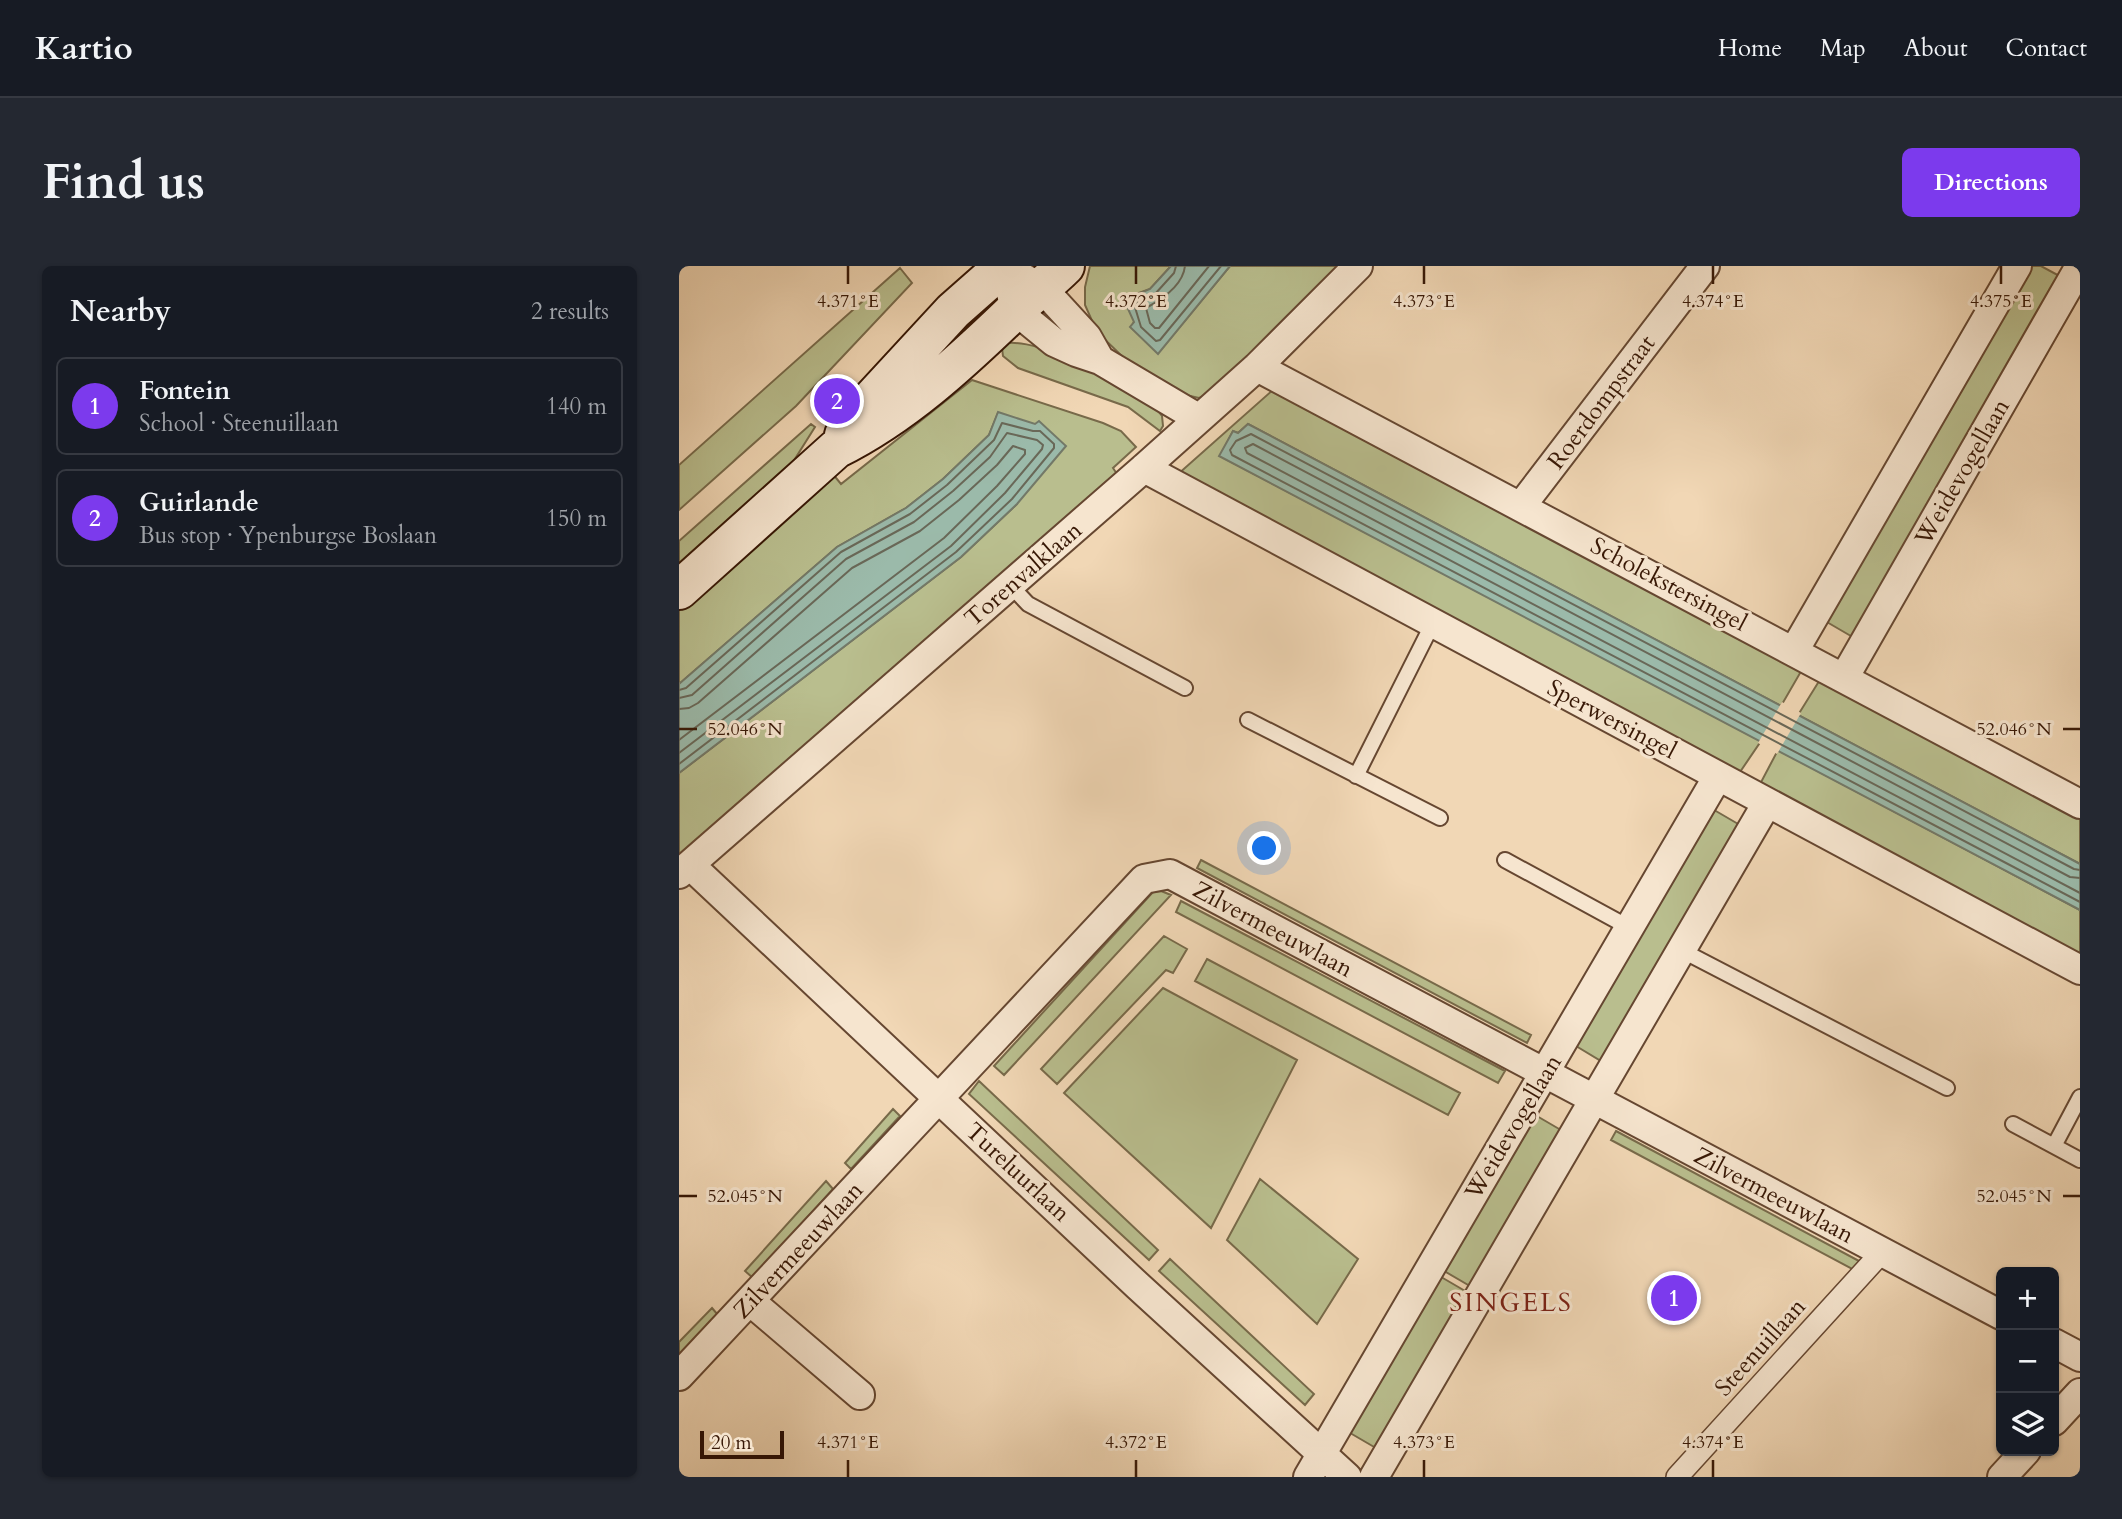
<!DOCTYPE html>
<html lang="en">
<head>
<meta charset="utf-8">
<style>
	body { margin:0; font-family:Cardo,serif; background:#242831; color:#f1f3f6 }
	.controls { position:absolute; right:21px; bottom:21px; display:grid; overflow:hidden; border-radius:10px; box-shadow:0 2px 5px #0004 }
	.controls button { width:63px; height:63px; display:grid; place-items:center; padding:0; border:0; border-bottom:2px solid #363941; background:#171b24; color:#f1f3f6; font:35px sans-serif }
	.scale { position:absolute; left:21px; bottom:18px; width:84px; box-sizing:border-box; padding-left:7px; border:4px solid #371705; border-top:0; font-size:19px; line-height:24px; white-space:nowrap; color:#371705; -webkit-text-stroke:5px #f6e5cf; paint-order:stroke }
	.you { position:absolute; left:586px; top:583px; width:24px; height:24px; margin:-18px; border:5px solid #fff; border-radius:50%; background:#1a73e8; box-shadow:0 0 0 10px #1a73e833 }
	.badge { display:grid; place-items:center; width:46px; height:46px; border-radius:50%; background:#7c3aed; color:#fff; font-size:23px; font-weight:700 }
	.pin { position:absolute; translate:-50% -50%; border:4px solid #fff; box-shadow:0 2px 7px #0006 }
	.list { margin:0; padding:0; list-style:none }
	h2 { display:flex; justify-content:space-between; align-items:center; height:91px; margin:0; padding:0 28px; font-size:30px }
	h2 small { font-size:23px; font-weight:400; color:#9ea1a6 }
	.list li { display:grid; grid-template-columns:46px 1fr auto; gap:21px; align-items:center; box-sizing:border-box; height:98px; margin:0 14px 14px; padding:0 14px; border:2px solid #363941; border-radius:10px }
	.list b { display:block; font-size:26px; white-space:nowrap }
	.list p { margin:0; font-size:23px; white-space:nowrap; color:#9ea1a6 }
	.list em { font-size:23px; font-style:normal; color:#9ea1a6 }
	.icon { flex:none; width:38px; height:38px; fill:none; stroke:currentColor; stroke-width:2; stroke-linecap:round; stroke-linejoin:round }
	.map { position:relative; flex:none; width:1401px; height:1211px; overflow:hidden; border-radius:10px }
	header { display:flex; align-items:center; gap:42px; box-sizing:border-box; height:98px; padding:0 35px; background:#171b24; border-bottom:2px solid #363941 }
	header strong { font-size:33px }
	nav { display:flex; gap:38px; margin-inline-start:auto; font-size:24px }
	.intro { display:flex; align-items:center; justify-content:space-between; box-sizing:border-box; height:168px; padding:0 42px }
	h1 { margin:0; font-size:49px }
	.button { padding:18px 32px; border-radius:10px; background:#7c3aed; color:#fff; font-size:24px; font-weight:700 }
	main { display:flex; gap:42px; padding:0 42px }
	aside { flex:1; background:#171b24; border-radius:10px; box-shadow:0 2px 5px #0004 }
	.map>svg:first-child { display:block }
</style>
</head>
<body>
<header>
<strong>Kartio</strong>
<nav><a>Home</a><a>Map</a><a>About</a><a>Contact</a></nav>
</header>
<div class="intro"><h1>Find us</h1><a class="button">Directions</a></div>
<main>
<aside>
<h2>Nearby<small>2 results</small></h2>
<ul class="list">
<li><span class="badge">1</span><div><b>Fontein</b><p>School · Steenuillaan</p></div><em>140 m</em></li>
<li><span class="badge">2</span><div><b>Guirlande</b><p>Bus stop · Ypenburgse Boslaan</p></div><em>150 m</em></li>
</ul>
</aside>
<div class="map">
<svg width="1401" height="1211" viewBox="0 0 1401 1211">
	<rect width="100%" height="100%" fill="#f1d7b5"/>
	<filter id="stains"><feTurbulence type="fractalNoise" baseFrequency=".00286" numOctaves="4"/><feColorMatrix values="0 0 0 0 .2 0 0 0 0 .09 0 0 0 0 .02 0 0 0 .5 -.17"/></filter>
	<radialGradient id="worn" r=".72"><stop offset=".6" stop-color="#630" stop-opacity="0"/><stop offset="1" stop-color="#630" stop-opacity=".3"/></radialGradient>
	<path fill="#b9be8e" stroke="#786a4a" stroke-width="2" d="M411 0H492L471 23 457 28 455 56 452 61 479 87 551 0H668L528 129 520 132 507 129 446 93 418 66 406 39V21Z
		M1346 0H1362L1386 13 1177 373 1141 352 1259 165 1272 143 1265 138Z
		M221 2 233 17 117 140 0 244V199Z
		M329 77C371 74 437 120 475 140L483 150 484 160 481 165 449 141 339 102 324 90 323 82Z
		M293 114 424 157 442 165 457 181 434 202 438 208 0 596V507L282 291 338 238 356 159 319 147 310 169 264 213 227 242 158 281 0 418V343L153 207 162 218Z
		M595 123 1124 402 1102 440 569 158 559 167 554 165 541 190 1082 475 1059 509 498 209Z
		M132 158 136 161 107 207 0 308V275Z
		M1142 412 1401 549V598L1119 449Z
		M1099 484 1401 644V691L1080 520Z
		M1030 541 1066 562 927 798 892 777Z
		M522 594 852 769 848 777 518 602Z
		M482 625 492 629 325 809 315 800 474 626Z
		M502 635 826 805 819 817 497 646Z
		M485 670 508 683 494 707 487 704 378 818 362 803Z
		M528 693 781 827 769 849 516 715Z
		M484 722 618 794 532 962 385 827Z
		M300 815 479 984 470 994 290 828Z
		M214 843 221 850 172 903 166 897Z
		M851 846 887 867 796 1023 760 1002Z
		M937 865 1180 995 1175 1004 932 874Z
		M581 913 679 993 638 1058 548 974Z
		M147 915 154 923 74 1012 66 1005Z
		M491 993 635 1128 626 1139 480 1005Z
		M757 1008 793 1029 702 1185 666 1164Z
		M33 1042 39 1049 0 1090V1076Z"/>
	<path fill="#9bbaaa" stroke="#737968" stroke-width="2" d="M492 0H551L479 88 451 61 455 56 445 34 471 23Z
		M319 146 356 158 360 155 387 180 338 238 282 291 0 507V418L158 281 227 242 264 213 310 169Z
		M569 158 1401 598V644L540 190 554 165 559 167Z"/>
	<path fill="#f1d7b5" d="M1103 436 1122 447 1098 488 1079 477Z"/>
	<g fill="none" stroke-linecap="round" stroke-linejoin="round">
		<path stroke="#696858" stroke-width="2" d="M497 0 495 7 476 28 455 38 462 61 477 75 481 74 542 0
			M506 0C504 19 482 34 467 42L471 57 476 62H480L530 0
			M0 424 7 422 162 286 231 248 268 219 315 174 323 157 354 165H361L375 178V182L333 233 277 286 0 498
			M0 432 13 429 167 293 235 256 274 225 311 191 328 167 358 174 364 179 363 183 326 227 272 280 0 487
			M0 443 10 442 19 437 173 302 241 265 280 234 318 199 334 180 346 184V188L318 220 265 272 0 474
			M1401 604 1395 603 572 168 557 175 551 184 553 189 1401 636
			M1401 612 1391 611 574 178 566 182 568 187 1401 627"/>
		<g stroke="#664731" stroke-width="18">
			<path id="service" d="M331 319 349 338 506 422
				M569 454 761 552
				M677 510 754 357
				M826 594 951 662
				M1002 684 1268 822
				M1334 858 1401 894
				M1375 880 1401 831"/>
		</g>
		<g stroke="#664731" stroke-width="24">
			<path id="pedestrian" d="M998 1211 1203 986"/>
		</g>
		<g stroke="#664731" stroke-width="32">
			<path id="minor" d="M324 1 363 22 408 71 421 94
				M332 27 336 44 375 76 397 86 421 94 519 152
				M578 101 1401 538
				M465 202 1401 704
				M843 239 1026 0
				M1115 385 1338 0
				M1165 412 1401 0
				M11 599 459 1020 668 1211
				M0 608 465 202 578 101 679 0
				M71 1035 181 1129
				M1375 1077 1401 1091
				M0 1110 465 613 491 608 1322 1049
				M1375 1155 1401 1127
				M629 1211 1039 510
				M695 1211 1088 537
				M1323 1211 1347 1185"/>
		</g>
		<g stroke="#371705" stroke-width="42">
			<path id="secondary" d="M165 169 177 150 274 45 325 0
				M0 324 157 183C224 150 281 97 334 46 351 30 370 16 386 0"/>
		</g>
		<use href="#service" stroke="#f6e5cf" stroke-width="14"/>
		<use href="#pedestrian" stroke="#f6e5cf" stroke-width="21"/>
		<use href="#minor" stroke="#f6e5cf" stroke-width="28"/>
		<use href="#secondary" stroke="#f6e5cf" stroke-width="38"/>
	</g>
	<path fill="none" stroke="#371705" stroke-width="2.5" d="M169 0V18M457 0V18M745 0V18M1034 0V18M1322 0V18M0 463H18M1384 463H1401M0 930H18M1384 930H1401M169 1194V1211M457 1194V1211M745 1194V1211M1034 1194V1211"/>
	<g text-anchor="middle" stroke-width="6" stroke-linejoin="round" paint-order="stroke">
		<g font-size="24" fill="#371705" stroke="#f6e5cf">
			<text transform="translate(922 136) rotate(-53)" y="8">Roerdompstraat</text>
			<text transform="translate(1283 206) rotate(-60)" y="8">Weidevogellaan</text>
			<text transform="translate(344 308) rotate(-41)" y="8">Torenvalklaan</text>
			<text transform="translate(990 318) rotate(28)" y="8">Scholekstersingel</text>
			<text transform="translate(933 453) rotate(28)" y="8">Sperwersingel</text>
			<text transform="translate(594 663) rotate(28)" y="8">Zilvermeeuwlaan</text>
			<text transform="translate(834 861) rotate(-59)" y="8">Weidevogellaan</text>
			<text transform="translate(339 906) rotate(43)" y="8">Tureluurlaan</text>
			<text transform="translate(1095 929) rotate(28)" y="8">Zilvermeeuwlaan</text>
			<text transform="translate(119 984) rotate(-47)" y="8">Zilvermeeuwlaan</text>
			<text transform="translate(1081 1081) rotate(-48)" y="8">Steenuillaan</text>
		</g>
		<g font-size="26" letter-spacing="2" fill="#7a1f14" stroke="#f6e5cf">
			<text x="832" y="1045">SINGELS</text>
		</g>
	</g>
	<g font-size="18" text-anchor="middle" fill="#371705" stroke="#f6e5cf" stroke-width="6" stroke-linejoin="round" paint-order="stroke">
		<text x="169" y="41">4.371°E</text>
		<text x="457" y="41">4.372°E</text>
		<text x="745" y="41">4.373°E</text>
		<text x="1034" y="41">4.374°E</text>
		<text x="1322" y="41">4.375°E</text>
		<text x="66" y="469">52.046°N</text>
		<text x="1335" y="469">52.046°N</text>
		<text x="66" y="936">52.045°N</text>
		<text x="1335" y="936">52.045°N</text>
		<text x="169" y="1182">4.371°E</text>
		<text x="457" y="1182">4.372°E</text>
		<text x="745" y="1182">4.373°E</text>
		<text x="1034" y="1182">4.374°E</text>
	</g>
	<rect width="100%" height="100%" filter="url(#stains)"/>
	<rect width="100%" height="100%" fill="url(#worn)"/>
</svg>
<div class="controls">
<button>+</button>
<button>−</button>
<button><svg class="icon" aria-label="layers" viewBox="0 0 24 24"><path d="M12 4l9 5-9 5-9-5zM3 14l9 5 9-5"/></svg></button>
</div>
<div class="scale">20 m</div>
<div class="you"></div>
<div class="pin badge" style="left:995px;top:1032px">1</div>
<div class="pin badge" style="left:158px;top:135px">2</div>
</div>
</main>
</body>
</html>
